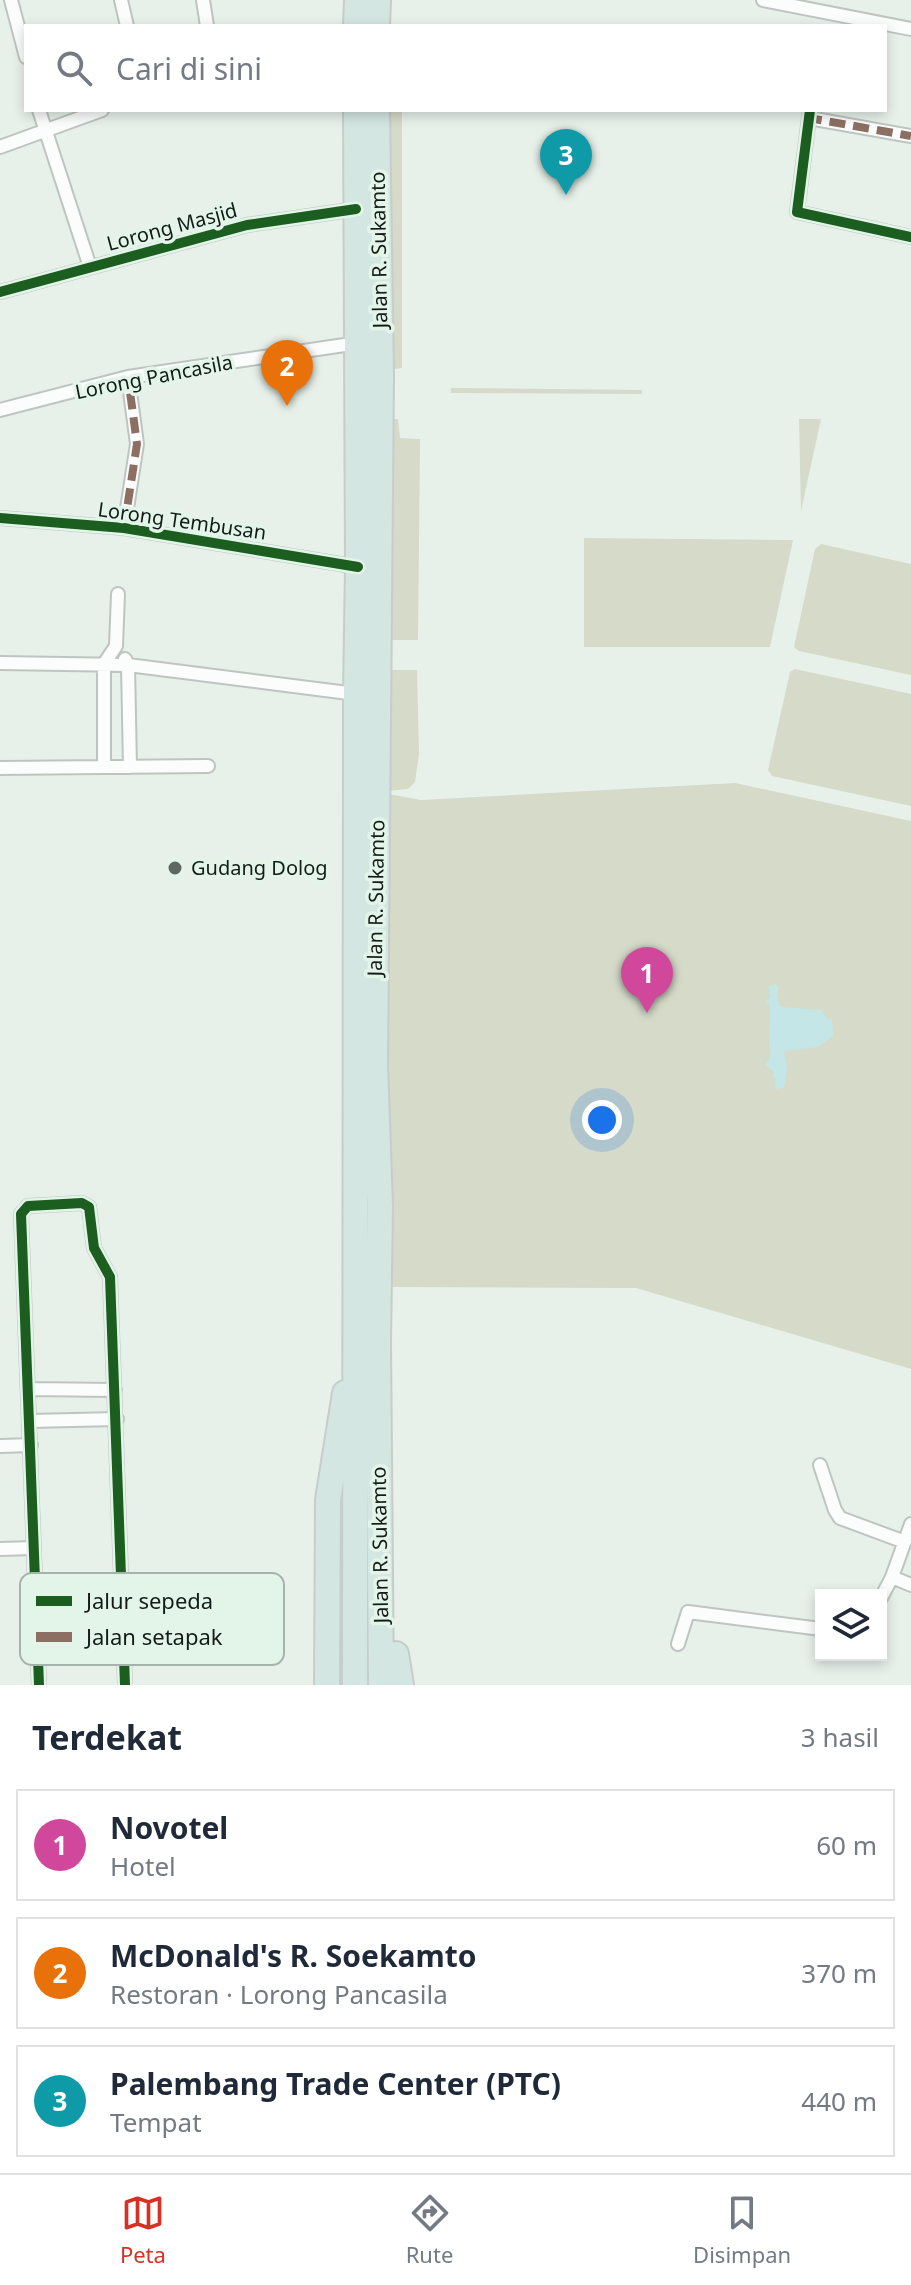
<!DOCTYPE html>
<html lang="id">
<head>
<meta charset="utf-8">
<style>
	body { margin:0; font-family:"Noto Sans",sans-serif; background:#f2f2f3; color:#1f2937 }
	.controls { position:absolute; right:24px; bottom:24px; display:grid; overflow:hidden; border-radius:0px; box-shadow:0 4px 12px #0003 }
	.controls button { width:72px; height:72px; display:grid; place-items:center; padding:0; border:0; border-bottom:2px solid #e0e1e3; background:#fff; color:#1f2937; font:40px sans-serif }
	.you { position:absolute; left:602px; top:1120px; width:28px; height:28px; margin:-20px; border:6px solid #fff; border-radius:50%; background:#1a73e8; box-shadow:0 0 0 12px #1a73e833 }
	.badge { display:grid; place-items:center; width:52px; height:52px; border-radius:50%; background:#d93025; color:#fff; font-size:26px; font-weight:700 }
	.pin { position:absolute; translate:-50% -66px; filter:drop-shadow(0 2px 4px #0008) }
	.pin::after { content:''; position:absolute; top:42px; width:28px; height:24px; background:inherit; clip-path:polygon(0 0,100% 0,50% 100%) }
	.list { margin:0; padding:0; list-style:none }
	h2 { display:flex; justify-content:space-between; align-items:center; height:104px; margin:0; padding:0 32px; font-size:34px }
	h2 small { font-size:26px; font-weight:400; color:#747a83 }
	.list li { display:grid; grid-template-columns:52px 1fr auto; gap:24px; align-items:center; box-sizing:border-box; height:112px; margin:0 16px 16px; padding:0 16px; border:2px solid #e0e1e3; border-radius:0px }
	.list b { display:block; font-size:30px; white-space:nowrap }
	.list p { margin:0; font-size:26px; white-space:nowrap; color:#747a83 }
	.list em { font-size:26px; font-style:normal; color:#747a83 }
	.icon { flex:none; width:44px; height:44px; fill:none; stroke:currentColor; stroke-width:2; stroke-linecap:round; stroke-linejoin:round }
	.map { position:relative; flex:none; width:911px; height:1685px; overflow:hidden }
	.search { position:absolute; background:#fff; box-shadow:0 4px 12px #0003; left:24px; right:24px; top:24px; height:88px; display:flex; align-items:center; gap:20px; box-sizing:border-box; padding:0 28px; border-radius:0px; color:#747a83; font-size:30px }
	.sheet { height:488px; background:#fff }
	nav { display:flex; justify-content:space-around; align-items:center; box-sizing:border-box; height:112px; border-top:2px solid #e0e1e3; background:#fff; font-size:22px; color:#747a83 }
	nav a { display:grid; justify-items:center; gap:4px }
	nav .on { color:#d93025 }
	.map>svg:first-child { display:block }
</style>
</head>
<body>
<div class="map">
<svg width="911" height="1685" viewBox="0 0 911 1685">
	<rect width="100%" height="100%" fill="#e7f1ea"/>
	<path fill="#d5dac9" d="M388 110H402V368L387 370Z
		M451 388 642 390V394L451 393Z
		M390 419H398L400 438 420 439 418 640H389Z
		M799 419H821L801 511Z
		M584 538 793 540 770 647H584Z
		M821 544 911 564V675L799 651 794 647 815 549Z
		M795 669 911 694V806L772 776 768 770 790 672Z
		M389 670H417L419 754 415 782 408 789 388 791Z
		M735 783 911 821V1369L636 1288 392 1287 387 1064 388 794 421 800Z"/>
	<path fill="#c4e6e6" d="M774 983 778 986V1001L781 1007 822 1010 826 1018 832 1019 833 1036 818 1047 784 1051 787 1069 784 1088 775 1089 776 1079 772 1075 774 1072 765 1064 768 1062 771 1051 769 1047 770 1006 766 1001 770 998 768 985 773 986Z"/>
	<g fill="none" stroke-linecap="round" stroke-linejoin="round">
		<g stroke="#bec5c0" stroke-width="16">
			<path id="street" d="M11 0 26 57
				M121 0 127 26
				M203 0 207 26
				M763 0 911 29
				M39 110 90 267
				M810 110 797 212 911 237
				M809 118 911 136
				M0 147 102 110
				M0 292 247 225 356 209
				M0 410 128 377 358 343
				M0 518 124 528 358 567
				M124 528 137 444 128 377
				M125 659 128 665 130 767
				M0 663 128 665 356 694
				M104 767V664L116 646 118 594
				M0 768 208 766
				M29 1389 115 1390
				M30 1421 117 1419
				M0 1446 31 1445
				M820 1465 835 1510 840 1518 905 1542
				M911 1524 892 1577 911 1585
				M0 1549 34 1548
				M881 1598 892 1577
				M678 1644 688 1612 821 1629
				M39 1685 21 1214 28 1206 82 1203 89 1207 94 1248 110 1277 125 1685"/>
		</g>
		<g stroke="#c7cdca" stroke-width="28">
			<path id="highway" d="M356 26 357 0
				M377 26 378 0
				M377 110 381 375 375 1064 380 1206 378 1342 381 1685
				M396 1654 401 1685
				M327 1685 328 1500 345 1393
				M355 1685 356 694 358 567 356 110"/>
		</g>
		<use href="#street" stroke="#fbfdfc" stroke-width="12"/>
		<use href="#highway" stroke="#d3e6e2" stroke-width="24"/>
		<path stroke="#8d6e63" stroke-width="8" stroke-dasharray="16 8" stroke-linecap="butt" d="M808 121 809 118 911 136
			M124 528 137 444 128 377"/>
		<g stroke="#e3f5e9" stroke-width="15">
			<path id="cycleway" d="M810 110 797 212 911 237
				M0 292 247 225 356 209
				M0 518 124 528 358 567
				M39 1685 21 1214 28 1206 82 1203 89 1207 94 1248 110 1277 125 1685"/>
		</g>
		<use href="#cycleway" stroke="#1b5e20" stroke-width="10"/>
	</g>
	<circle fill="#5e6762" stroke="#e3f5e9" stroke-width="3" cx="175" cy="868" r="8"/>
	<g text-anchor="middle" stroke-width="7" stroke-linejoin="round" paint-order="stroke">
		<g font-size="20" fill="#151c18" stroke="#e3f5e9">
			<text transform="translate(172 227) rotate(-15)" y="7">Lorong Masjid</text>
			<text transform="translate(379 250) rotate(-91)" y="7">Jalan R. Sukamto</text>
			<text transform="translate(154 377) rotate(-11)" y="7">Lorong Pancasila</text>
			<text transform="translate(182 521) rotate(8)" y="7">Lorong Tembusan</text>
			<text transform="translate(376 898) rotate(-89)" y="7">Jalan R. Sukamto</text>
			<text transform="translate(380 1545) rotate(-91)" y="7">Jalan R. Sukamto</text>
		</g>
		<g font-size="20" fill="#151c18" stroke="#e3f5e9" text-anchor="start">
			<text x="191" y="875">Gudang Dolog</text>
		</g>
	</g>
	<rect x="20" y="1573" width="264" height="92" rx="12" fill="#e3f5e9" stroke="#a5b4aa" stroke-width="2"/>
	<rect x="36" y="1596" width="36" height="10" fill="#1b5e20"/>
	<rect x="36" y="1632" width="36" height="10" fill="#8d6e63"/>
	<g font-size="22" fill="#151c18">
		<text x="86" y="1609">Jalur sepeda</text>
		<text x="86" y="1645">Jalan setapak</text>
	</g>
</svg>
<div class="controls">
<button><svg class="icon" aria-label="layers" viewBox="0 0 24 24"><path d="M12 4l9 5-9 5-9-5zM3 14l9 5 9-5"/></svg></button>
</div>
<div class="you"></div>
<div class="pin badge" style="left:647px;top:1013px;background:#d1479c">1</div>
<div class="pin badge" style="left:287px;top:406px;background:#e8710a">2</div>
<div class="pin badge" style="left:566px;top:195px;background:#0f9aa8">3</div>
<div class="search"><svg class="icon" aria-label="search" viewBox="0 0 24 24"><circle cx="10" cy="10" r="6"/><path d="M15 15l6 6"/></svg>Cari di sini</div>
</div>
<section class="sheet">
<h2>Terdekat<small>3 hasil</small></h2>
<ul class="list">
<li><span class="badge" style="background:#d1479c">1</span><div><b>Novotel</b><p>Hotel</p></div><em>60 m</em></li>
<li><span class="badge" style="background:#e8710a">2</span><div><b>McDonald's R. Soekamto</b><p>Restoran · Lorong Pancasila</p></div><em>370 m</em></li>
<li><span class="badge" style="background:#0f9aa8">3</span><div><b>Palembang Trade Center (PTC)</b><p>Tempat</p></div><em>440 m</em></li>
</ul>
</section>
<nav>
<a class="on"><svg class="icon" aria-label="map" viewBox="0 0 24 24"><path d="M3 6l6-2 6 2 6-2v14l-6 2-6-2-6 2zM9 4v14M15 6v14"/></svg>Peta</a>
<a><svg class="icon" aria-label="directions" viewBox="0 0 24 24"><path d="M12 3l9 9-9 9-9-9zM9 14v-3h6M13 9l2 2-2 2"/></svg>Rute</a>
<a><svg class="icon" aria-label="saved" viewBox="0 0 24 24"><path d="M7 4h10v16l-5-4-5 4z"/></svg>Disimpan</a>
</nav>
</body>
</html>
